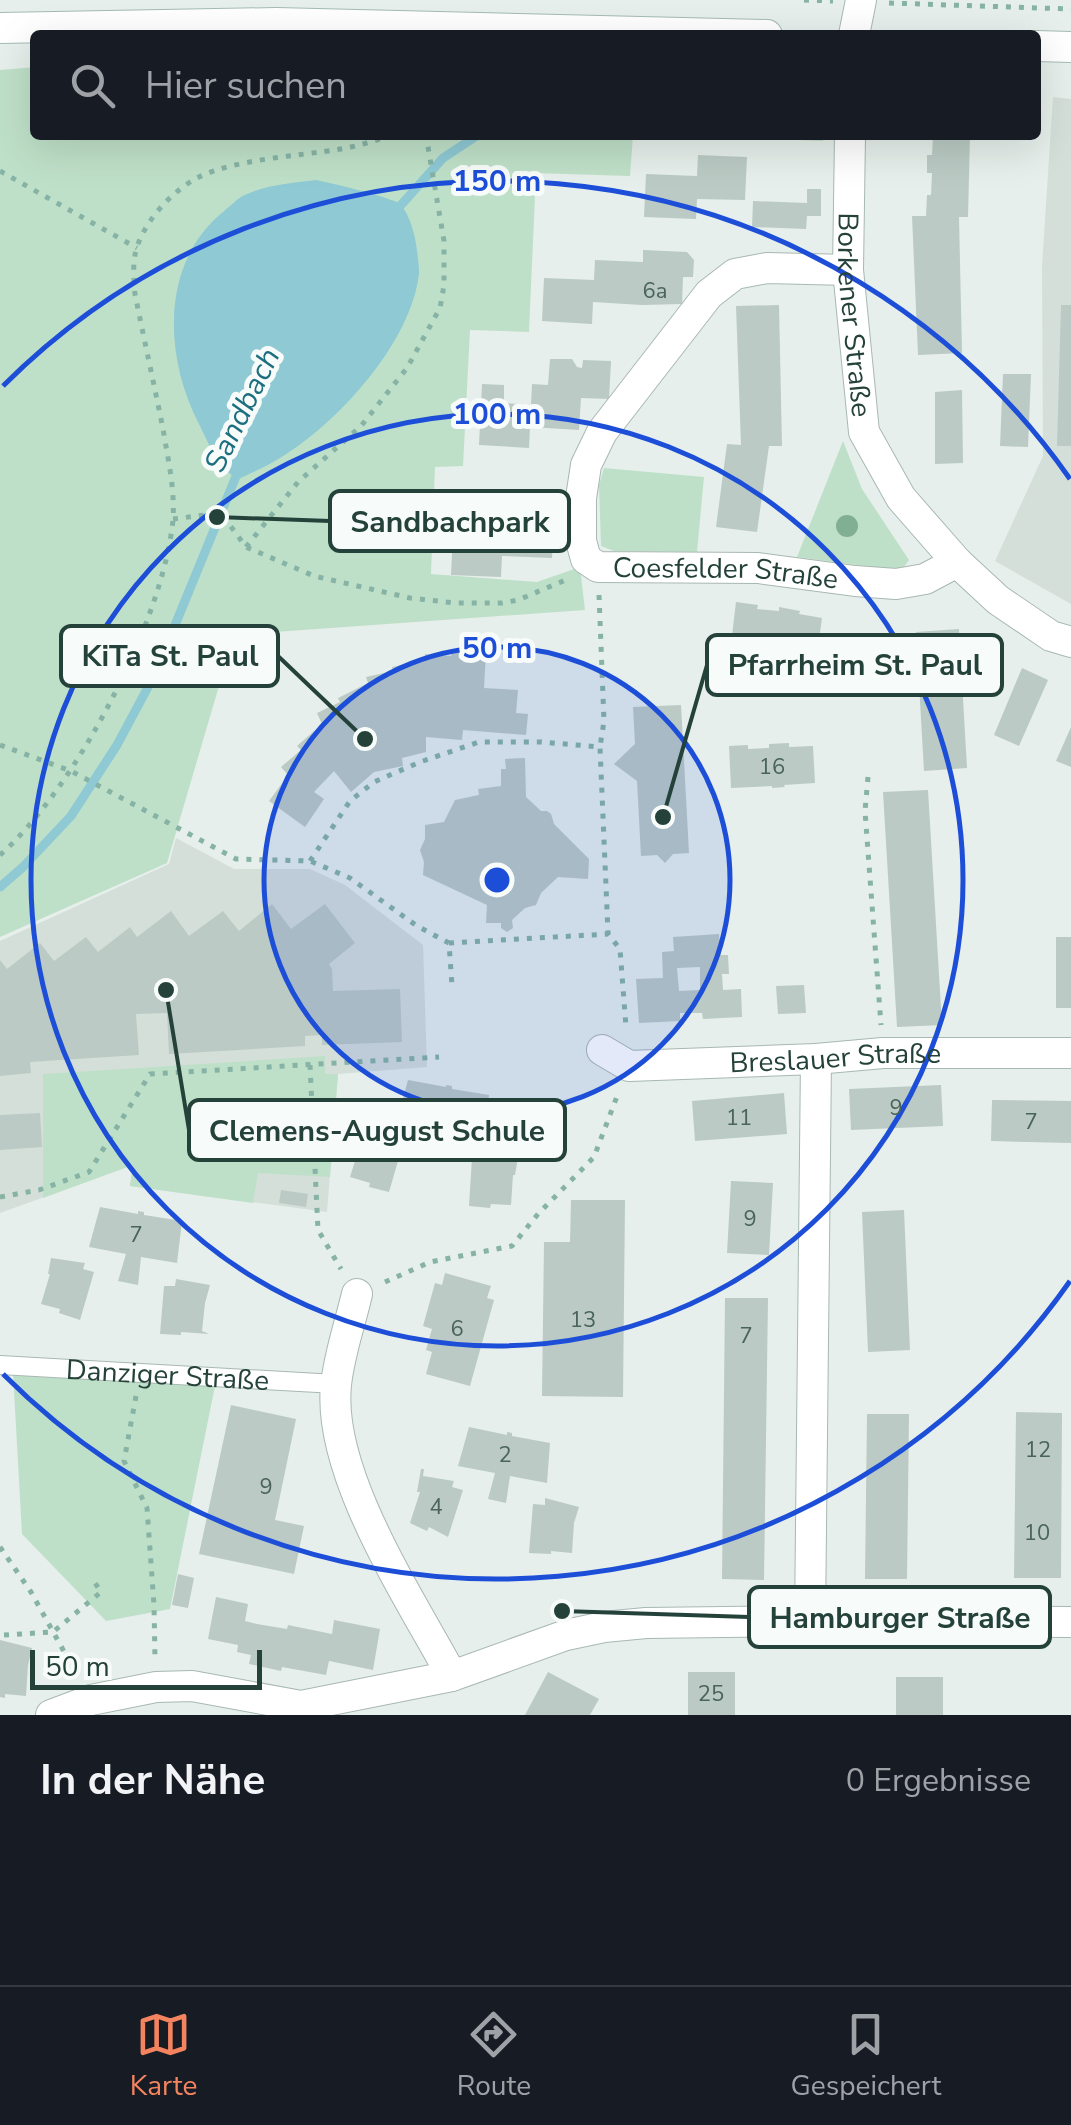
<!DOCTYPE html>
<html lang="de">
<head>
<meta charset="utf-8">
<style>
	body { margin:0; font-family:"Nunito Sans",sans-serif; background:#242831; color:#f1f3f6 }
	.scale { position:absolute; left:30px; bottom:25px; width:232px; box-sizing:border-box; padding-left:10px; border:5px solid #24423a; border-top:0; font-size:28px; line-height:35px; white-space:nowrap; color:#24423a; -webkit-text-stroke:8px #f7fbf9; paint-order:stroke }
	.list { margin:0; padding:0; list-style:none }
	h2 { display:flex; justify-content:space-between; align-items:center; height:130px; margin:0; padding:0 40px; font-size:42px }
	h2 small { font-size:32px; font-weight:400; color:#9ea1a6 }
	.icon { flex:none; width:55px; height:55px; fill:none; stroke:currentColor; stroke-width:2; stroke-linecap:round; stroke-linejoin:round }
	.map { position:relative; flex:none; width:1071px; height:1715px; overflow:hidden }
	.search { position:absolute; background:#171b24; box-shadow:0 10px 40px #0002; left:30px; right:30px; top:30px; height:110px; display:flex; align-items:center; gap:25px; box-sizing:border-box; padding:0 35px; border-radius:10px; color:#9ea1a6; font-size:38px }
	.sheet { height:270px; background:#171b24 }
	nav { display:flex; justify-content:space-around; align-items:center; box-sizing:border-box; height:140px; border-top:2px solid #363941; background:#171b24; font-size:28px; color:#9ea1a6 }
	nav a { display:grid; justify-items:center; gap:5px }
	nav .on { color:#f4845f }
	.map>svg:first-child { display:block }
</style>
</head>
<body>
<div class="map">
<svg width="1071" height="1715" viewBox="0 0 1071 1715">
	<rect width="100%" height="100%" fill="#e6efeb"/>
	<path fill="#d4dfda" d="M1053 97 1071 99V604L995 561 1043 456 1042 266Z
		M176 838 234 869H310L345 885 423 945 427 1067 338 1074 327 1212 130 1186 133 1165 0 1213V941L169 864Z"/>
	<path fill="#bfe0c8" d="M35 67V135H633L630 176 536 173 529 332 470 330 463 466 435 467 431 574 537 582 580 567 585 610 234 635 167 863 0 937V70Z
		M695 135H823V141Z
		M843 441 862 489 909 560 901 571 797 557Z
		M604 468 704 477 697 552 614 551 601 546 599 485Z
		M325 1056V1074H338L330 1177 258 1173 253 1203 130 1186 133 1165 43 1198V1074Z
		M13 1373 215 1386 170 1609 106 1621 22 1534Z"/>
	<path fill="#8ec9d4" d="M316 180C339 185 360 190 383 197 387 199 393 200 397 202 409 209 416 238 417 251 418 258 419 266 419 273 412 342 337 424 280 458 267 466 253 472 239 479 219 471 208 442 199 424 164 357 160 263 223 212 229 207 235 201 241 197 263 185 292 183 316 180Z"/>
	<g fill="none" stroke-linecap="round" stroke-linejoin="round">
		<path stroke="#8ec9d4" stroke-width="9" d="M393 214 443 158 478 135
			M0 887 23 867 71 816 117 745 155 674 239 469"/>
	</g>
	<path fill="#bbcac4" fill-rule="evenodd" d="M933 135H970L968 217H959L962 353 918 355 912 216H926L927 195H931L932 173H927V155H932Z
		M698 155 747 157 745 200 697 199 696 219 644 217 646 174 697 176Z
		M807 189H821V216H807L806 229 752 227 753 201 807 203Z
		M643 250 687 252 694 260 693 277H683L682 304 642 305 593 302 592 324 542 321 544 278 594 280 595 260 643 262Z
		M779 305 782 446H769L757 532 716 527 727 444 741 445 736 306Z
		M1061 305H1071V446H1057Z
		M550 359H572L577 367 582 368 583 360 611 361 609 399 581 398 579 430 530 427 529 448 479 445 482 384 504 385V403L531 405 532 384 548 385Z
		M1003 374H1031L1028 447 1000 446Z
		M962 390 963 463 935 464V392Z
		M504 514 554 516 552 558 502 556 501 577 451 575 453 531 503 534Z
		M736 602 758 605 757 609 779 611V607L800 611 799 614 822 618 817 655 785 650V653L773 651V649L731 644Z
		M959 629 967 768 924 771 916 632Z
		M452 651 486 653 484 688 518 690 516 713 528 714 526 735 463 730 462 740 426 737V752L402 758 403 766 374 772 351 792 334 771 314 792 324 799 305 827 269 801 288 775 281 767 301 750 297 746 322 724 317 713 340 702 338 698 368 683 366 677 393 671 392 667 424 660 425 654 451 656Z
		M1022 668 1048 680 1019 746 994 735Z
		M681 705 689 853 673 854 665 863 657 855 641 856 637 781 614 764 635 744 633 707Z
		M1071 727V767L1056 761Z
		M789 743V747L813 746 815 783 784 785 785 787 772 788V786L731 788 729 746 748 745V749L769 748V744Z
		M525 758 526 797 541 811H547L551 814 554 824 589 859 588 879 558 877 541 893 536 905 525 908 512 920 513 928 507 932 501 928V923H486L487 905 423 875 424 862 420 850 425 839V825L444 822 455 800 479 795 478 789 501 786V769H506L505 759Z
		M928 790 942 1025 897 1027 883 792Z
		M272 904 291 929 325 904 355 943 329 964 332 969 333 991 400 989 402 1042 322 1045V1035L305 1036V1046L169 1054 167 1013 136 1014 139 1055 30 1062 31 1073 0 1076V960L7 969 40 943 54 961 86 937 98 952 130 927 137 937 171 911 189 936 223 911 239 931Z
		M719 934 721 955H728L729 974H722L723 990 741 989 742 1017 703 1019 702 1013H680V1021L639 1023 636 979 663 978 662 952 674 951 673 937ZM700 967V990L679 991 677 968Z
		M1056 937H1071V1008H1056Z
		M804 985 806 1013 778 1014 776 986Z
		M408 1080 446 1087V1085L452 1086V1089L489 1095 485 1137 448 1130 445 1156 427 1153 432 1127 397 1120Z
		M941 1085 943 1126 851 1130 849 1089Z
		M784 1093 787 1134 695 1141 692 1101Z
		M992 1100 1071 1101V1143L991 1141Z
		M40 1113 42 1147 0 1150V1115Z
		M359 1130 393 1135 391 1141 403 1144 389 1192 369 1187 370 1183 350 1177 359 1148 356 1147Z
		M484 1152 518 1157 515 1175H513L511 1205 491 1204 490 1208 469 1206 472 1157H483Z
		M731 1181 773 1183 769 1255 727 1253Z
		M281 1190 308 1194 306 1207 279 1203Z
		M571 1200H625L623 1397 542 1396 544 1242H570Z
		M100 1207 138 1214V1211L144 1212V1215L182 1221 177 1263 141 1257 138 1285 118 1281 126 1254 89 1247Z
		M904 1210 910 1350 868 1352 862 1212Z
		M51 1258 85 1263 83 1269 94 1272 80 1320 59 1313 60 1309 41 1304 50 1274H48Z
		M445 1273 491 1286 487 1298 494 1300 470 1386 426 1374 432 1352 426 1350 432 1329 423 1326 435 1283 442 1285Z
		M176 1279 210 1285 205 1303 202 1331 209 1334 181 1332V1335L160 1334 164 1286H175Z
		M725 1298H768L764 1580 722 1579Z
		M231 1405 296 1419 275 1520 304 1526 294 1574 199 1554Z
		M1016 1412 1062 1413 1061 1578H1014Z
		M867 1414H909L907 1579H865Z
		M469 1427 507 1435V1432L512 1433V1436L550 1443 547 1483 510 1476 506 1503 488 1499 495 1473 458 1466Z
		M421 1469H424L423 1476 454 1481 452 1487 463 1490 448 1537 429 1527 427 1531 410 1523 420 1492H417Z
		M545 1498 579 1507 574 1523 572 1553 551 1551V1554L529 1553 533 1504 545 1505Z
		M178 1574 194 1578 188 1608 172 1605Z
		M216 1597 248 1604 245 1621 257 1624 287 1629 288 1625 332 1634 334 1620 380 1629 373 1670 329 1661 326 1675 282 1667 281 1671 249 1664 251 1655 237 1652 238 1645 208 1639Z
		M0 1640 32 1648 28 1665 26 1696 5 1694V1698L0 1697Z
		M548 1672 599 1699 590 1715H525Z
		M688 1672H735V1715H688Z
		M896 1677H943V1715H896Z"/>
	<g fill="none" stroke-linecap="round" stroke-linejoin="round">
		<g stroke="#a8b8b2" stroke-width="20">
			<g id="service">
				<path id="s1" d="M0 1365 336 1384"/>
			</g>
		</g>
		<g stroke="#a8b8b2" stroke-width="32">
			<g id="minor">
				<path d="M854 35 861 0"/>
				<path id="s2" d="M850 135 848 270 864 432 901 498 957 562 998 600 1051 636 1071 642"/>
				<path id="s3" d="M848 270 767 268 735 274 709 294 602 432 586 465 581 498V541L586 559 598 567 758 568 855 581 896 584 925 579 957 562"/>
				<path id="s4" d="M602 1050 629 1066 816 1059 883 1053H1071"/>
				<path d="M357 1294C350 1324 339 1355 336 1385 327 1474 410 1598 452 1676"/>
				<path d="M810 1621 816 1059"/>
				<path d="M51 1715 91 1700 156 1687 192 1686 301 1706 452 1676 566 1635 604 1627 646 1623 810 1621 1071 1622"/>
			</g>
		</g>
		<g stroke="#a4bbb3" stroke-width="32">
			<path id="secondary" d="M0 28 276 23 767 35
				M1036 46 1071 47"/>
		</g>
		<path stroke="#86b3a5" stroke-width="5" stroke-dasharray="5 8" stroke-linecap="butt" d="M804 0 833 1
			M889 3 1071 9
			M0 171 137 248
			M173 519 221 513 246 547 314 576 410 598 455 603H502L518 600 568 579
			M246 547 298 482 361 426 407 368 440 308 444 285V241L426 135
			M599 595 604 721 600 747
			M0 745 71 771 236 859 310 861 350 878 417 926 449 943 452 986
			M868 777 865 811 881 1025
			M0 855C76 788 163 621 173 520 175 489 168 459 163 429 154 384 144 339 135 294 134 279 132 262 137 247 146 220 171 192 197 178 234 159 299 156 341 149 359 146 376 140 394 135
			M310 861 350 801 374 782 420 762 479 742H541L600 747 608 933
			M449 943 608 934 620 949 626 1027
			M310 1065 318 1230 341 1269
			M0 1197 39 1190 89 1172 150 1074 439 1057
			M385 1282 430 1262 512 1246 538 1214 594 1157 619 1091
			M136 1396 124 1461 147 1508 154 1605 155 1659
			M0 1547 31 1592 77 1675
			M4 1635 53 1632 101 1592 91 1577"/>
		<use href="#service" stroke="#fff" stroke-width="18"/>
		<use href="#minor" stroke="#fff" stroke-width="30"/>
		<use href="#secondary" stroke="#fff" stroke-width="30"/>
	</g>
	<circle fill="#80af93" cx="847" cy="526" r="11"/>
	<circle cx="497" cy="880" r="233" fill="#1d4ed8" fill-opacity=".12"/>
	<g fill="none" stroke="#1d4ed8" stroke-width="5">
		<circle cx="497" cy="880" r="233"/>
		<circle cx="497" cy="880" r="466"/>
		<path d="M1070 1281A699 699 0 0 1 3 1374M3 386A699 699 0 0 1 1070 479"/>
	</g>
	<g text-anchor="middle" stroke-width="10" stroke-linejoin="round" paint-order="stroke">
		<g font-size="22" fill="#4a645c">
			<text x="655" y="298">6a</text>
			<text x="772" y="774">16</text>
			<text x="896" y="1115">9</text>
			<text x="739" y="1125">11</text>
			<text x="1031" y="1129">7</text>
			<text x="750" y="1226">9</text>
			<text x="136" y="1242">7</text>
			<text x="583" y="1327">13</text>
			<text x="457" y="1336">6</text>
			<text x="746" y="1343">7</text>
			<text x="1038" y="1457">12</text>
			<text x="505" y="1462">2</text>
			<text x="266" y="1494">9</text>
			<text x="436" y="1514">4</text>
			<text x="1037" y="1540">10</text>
			<text x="711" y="1701">25</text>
		</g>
		<g font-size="28" fill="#24423a" stroke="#f7fbf9">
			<text dy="10" stroke="none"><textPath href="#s2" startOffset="180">Borkener Straße</textPath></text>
			<text dy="10" stroke="none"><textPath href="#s3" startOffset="595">Coesfelder Straße</textPath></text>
			<text dy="10" stroke="none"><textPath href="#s4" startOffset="238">Breslauer Straße</textPath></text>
			<text dy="10" stroke="none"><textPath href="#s1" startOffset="168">Danziger Straße</textPath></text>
		</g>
		<g font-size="30" font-style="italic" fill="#1c6f80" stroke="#f7fbf9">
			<text transform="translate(242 410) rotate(-64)" y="10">Sandbach</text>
		</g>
	</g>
	<circle cx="497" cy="880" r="15" fill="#1d4ed8" stroke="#f7fbf9" stroke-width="5"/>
	<g font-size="30" text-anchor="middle" font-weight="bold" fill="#1d4ed8" stroke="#f7fbf9" stroke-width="10" stroke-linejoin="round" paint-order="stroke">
		<text x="497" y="191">150 m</text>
		<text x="497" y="424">100 m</text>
		<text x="497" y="658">50 m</text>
	</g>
	<path fill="none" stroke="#24423a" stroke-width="4" d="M217 517L330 521M365 739L278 656M663 817L707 665M166 990L189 1130M562 1611L749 1617"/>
	<g fill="#24423a" stroke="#f7fbf9" stroke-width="4">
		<circle cx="217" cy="517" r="10"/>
		<circle cx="365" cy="739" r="10"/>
		<circle cx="663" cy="817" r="10"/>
		<circle cx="166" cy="990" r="10"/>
		<circle cx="562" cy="1611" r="10"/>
	</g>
	<g fill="#f7fbf9" stroke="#24423a" stroke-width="4">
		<rect x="330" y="491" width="239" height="60" rx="10"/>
		<rect x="61" y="626" width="217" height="60" rx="10"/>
		<rect x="707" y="635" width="295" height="60" rx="10"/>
		<rect x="189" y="1100" width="376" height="60" rx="10"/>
		<rect x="749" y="1587" width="301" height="60" rx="10"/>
	</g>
	<g font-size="30" text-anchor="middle" font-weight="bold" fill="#24423a">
		<text x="450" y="532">Sandbachpark</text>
		<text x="170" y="666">KiTa St. Paul</text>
		<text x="855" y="675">Pfarrheim St. Paul</text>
		<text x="377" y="1141">Clemens-August Schule</text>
		<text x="900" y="1628">Hamburger Straße</text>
	</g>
</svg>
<div class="scale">50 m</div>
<div class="search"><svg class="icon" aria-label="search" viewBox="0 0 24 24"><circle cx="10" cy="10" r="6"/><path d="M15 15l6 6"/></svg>Hier suchen</div>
</div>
<section class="sheet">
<h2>In der Nähe<small>0 Ergebnisse</small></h2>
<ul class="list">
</ul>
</section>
<nav>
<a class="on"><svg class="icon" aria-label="map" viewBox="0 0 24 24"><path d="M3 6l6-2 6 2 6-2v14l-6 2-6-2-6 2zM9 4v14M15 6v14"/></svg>Karte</a>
<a><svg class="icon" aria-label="directions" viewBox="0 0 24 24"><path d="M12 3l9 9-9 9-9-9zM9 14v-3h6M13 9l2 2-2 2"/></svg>Route</a>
<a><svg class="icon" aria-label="saved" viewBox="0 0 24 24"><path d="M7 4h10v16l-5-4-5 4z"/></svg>Gespeichert</a>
</nav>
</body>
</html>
